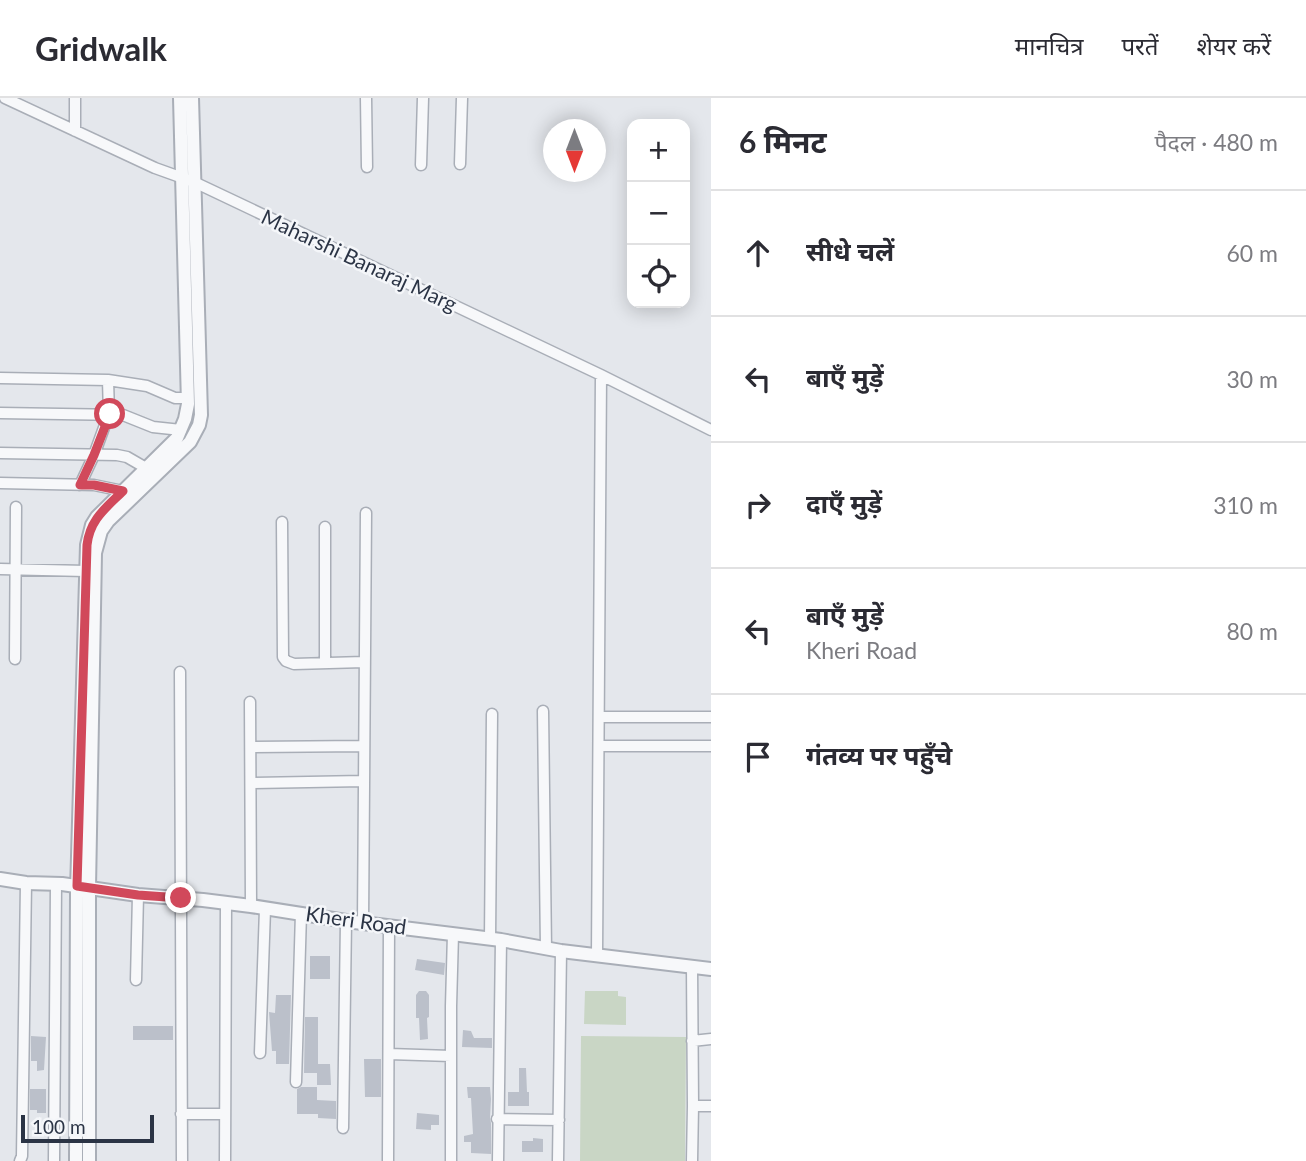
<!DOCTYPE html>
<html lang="hi">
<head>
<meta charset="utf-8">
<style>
	body { margin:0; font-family:Lato,"Noto Sans Devanagari",sans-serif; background:#f7f7f7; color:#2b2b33 }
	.controls { position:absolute; right:21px; top:21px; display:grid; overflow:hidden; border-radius:14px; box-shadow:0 4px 18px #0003 }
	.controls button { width:63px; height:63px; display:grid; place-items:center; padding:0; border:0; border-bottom:2px solid #e1e1e2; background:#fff; color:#2b2b33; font:35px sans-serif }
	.compass { position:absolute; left:543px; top:21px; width:63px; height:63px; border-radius:50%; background:#fff; box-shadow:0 4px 18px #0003; rotate:180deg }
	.scale { position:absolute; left:21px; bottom:18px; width:133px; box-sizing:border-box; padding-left:7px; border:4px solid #2b3445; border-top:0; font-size:19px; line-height:24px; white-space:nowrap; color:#2b3445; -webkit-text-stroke:5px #f4f6f9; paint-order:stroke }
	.stop { position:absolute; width:21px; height:21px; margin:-16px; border:5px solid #d1495b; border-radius:50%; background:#fff }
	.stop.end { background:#d1495b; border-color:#fff; box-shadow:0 2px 7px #0008 }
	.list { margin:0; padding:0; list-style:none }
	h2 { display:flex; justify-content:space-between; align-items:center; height:91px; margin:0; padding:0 28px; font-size:30px }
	h2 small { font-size:23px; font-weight:400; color:#7c7c81 }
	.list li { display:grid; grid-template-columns:46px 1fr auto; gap:21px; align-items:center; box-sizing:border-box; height:126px; padding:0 28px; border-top:2px solid #e1e1e2 }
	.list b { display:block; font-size:26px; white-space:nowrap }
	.list p { margin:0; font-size:23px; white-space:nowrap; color:#7c7c81 }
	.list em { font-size:23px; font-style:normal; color:#7c7c81 }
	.icon { flex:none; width:38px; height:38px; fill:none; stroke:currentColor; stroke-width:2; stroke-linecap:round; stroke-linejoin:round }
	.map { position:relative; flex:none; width:711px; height:1063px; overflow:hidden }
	header { display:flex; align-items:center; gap:42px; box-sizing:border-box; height:98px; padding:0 35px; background:#fff; border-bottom:2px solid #e1e1e2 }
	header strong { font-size:33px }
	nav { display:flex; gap:38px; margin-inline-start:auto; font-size:24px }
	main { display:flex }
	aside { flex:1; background:#fff }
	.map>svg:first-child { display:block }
</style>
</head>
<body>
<header>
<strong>Gridwalk</strong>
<nav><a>मानचित्र</a><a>परतें</a><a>शेयर करें</a></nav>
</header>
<main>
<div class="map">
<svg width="711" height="1063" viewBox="0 0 711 1063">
	<rect width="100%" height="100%" fill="#e4e7ec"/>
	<path fill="#c9d6c5" d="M585 893H618V898L626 899V927L584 926Z
		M581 938 686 939 685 1063H580Z"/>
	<path fill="#bbc0ca" d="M310 858H330V881H310Z
		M417 861 445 865 444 877 415 872Z
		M419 893H426L429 897V919L427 920 428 941 420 942 419 920H416V897Z
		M276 897H291L289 966H276V953H272L269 914 275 915Z
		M305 919H318V966H330L331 987H317V975H304Z
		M133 928H173V942H133Z
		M463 932 471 933 474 940H492V950L462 949Z
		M31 938 46 939 44 972 37 973V963H31Z
		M364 961H381V999H365Z
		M519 970H526L527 994H529V1008H508V994H519Z
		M301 989H317V1002L336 1003V1021L318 1020V1016H297V991Z
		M467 989H490L491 1001 490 1020 491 1025V1056L471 1055V1044H464V1038L473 1036 471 1000H468Z
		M30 991H46V1015H37V1012H30Z
		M417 1015 439 1017V1027H431V1032L416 1031Z
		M533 1040 543 1041V1054H522V1043H533Z"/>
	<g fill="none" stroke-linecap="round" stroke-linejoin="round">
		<g stroke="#a9aeb7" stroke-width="13">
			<path id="minor" d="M5 0 155 70 194 84 601 277 711 332
				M75 0V33
				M366 0 367 69
				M460 66 462 0
				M421 67 423 0
				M0 280 108 282 147 288 175 300H187
				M0 315 123 317 153 329 181 332
				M0 355 117 357 127 359 146 370
				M0 385 94 387 123 393
				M80 387 94 357 109 316 108 282
				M282 424 283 559 286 563 294 566 364 564
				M0 471 86 473
				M15 561 16 409
				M325 565V429
				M180 574 182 1063
				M250 604 251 808
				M543 613 546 851
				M599 619H711
				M599 648H711
				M251 649 363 648
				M251 685 363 683
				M363 825 366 415
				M490 841 492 616
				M597 857 601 277
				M692 868 693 1008 692 1063
				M136 882 138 797
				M692 943 711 941
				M260 955 265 811
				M389 956 451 958
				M296 984 301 815
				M693 1008H711
				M181 1016H225
				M497 1021 559 1022
				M343 1030 346 823
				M20 1063 22 1058 26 785
				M54 1063 56 786
				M225 1063 226 805
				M388 1063 389 828
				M451 1063V908L453 836
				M498 1063 501 842
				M558 1063 561 853"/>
		</g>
		<g stroke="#a9aeb7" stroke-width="16">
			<path id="tertiary" d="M0 781 26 785 62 786 138 797 203 802 251 808 346 823 501 842 561 853 711 871
				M76 1063 77 793 87 447 92 427 97 419 177 340 185 321 188 306 180 0
				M89 1063V790L95 455 101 433 108 423 190 344 199 327 201 317 192 0"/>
		</g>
		<use href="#minor" stroke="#f7f8fa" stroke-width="10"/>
		<use href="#tertiary" stroke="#f7f8fa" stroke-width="12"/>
	</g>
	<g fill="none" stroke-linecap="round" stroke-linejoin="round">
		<path stroke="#d1495b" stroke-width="9" d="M110 316 94 357 80 387H94L123 393C106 410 90 421 87 447L77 788 138 797 181 800"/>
	</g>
	<g text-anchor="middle" stroke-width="5" stroke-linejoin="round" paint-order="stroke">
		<g font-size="21" fill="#2b3445" stroke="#f4f6f9">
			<text transform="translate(359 163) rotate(25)" y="7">Maharshi Banaraj Marg</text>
			<text transform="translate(356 823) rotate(8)" y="7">Kheri Road</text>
		</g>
	</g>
</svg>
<div class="controls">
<button>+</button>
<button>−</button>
<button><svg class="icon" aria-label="locate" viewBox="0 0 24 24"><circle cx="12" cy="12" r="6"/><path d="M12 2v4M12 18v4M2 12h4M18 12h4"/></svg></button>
</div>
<svg class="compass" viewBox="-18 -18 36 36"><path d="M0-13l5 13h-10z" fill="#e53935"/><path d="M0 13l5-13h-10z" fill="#7c7c81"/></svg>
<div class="scale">100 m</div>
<div class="stop" style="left:110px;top:316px"></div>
<div class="stop end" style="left:181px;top:800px"></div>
</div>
<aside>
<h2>6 मिनट<small>पैदल · 480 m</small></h2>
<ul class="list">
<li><svg class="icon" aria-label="ahead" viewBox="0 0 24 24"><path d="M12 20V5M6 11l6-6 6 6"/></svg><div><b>सीधे चलें</b></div><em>60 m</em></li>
<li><svg class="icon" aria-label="left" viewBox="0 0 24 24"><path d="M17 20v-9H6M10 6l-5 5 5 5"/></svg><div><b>बाएँ मुड़ें</b></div><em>30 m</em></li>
<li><svg class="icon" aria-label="right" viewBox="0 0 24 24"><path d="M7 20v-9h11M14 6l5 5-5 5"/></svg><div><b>दाएँ मुड़ें</b></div><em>310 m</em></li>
<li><svg class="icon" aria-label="left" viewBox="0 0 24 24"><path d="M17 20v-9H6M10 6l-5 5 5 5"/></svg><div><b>बाएँ मुड़ें</b><p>Kheri Road</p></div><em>80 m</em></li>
<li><svg class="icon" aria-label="arrive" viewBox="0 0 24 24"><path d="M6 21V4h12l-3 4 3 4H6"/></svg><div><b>गंतव्य पर पहुँचे</b></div></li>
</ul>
</aside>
</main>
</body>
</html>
